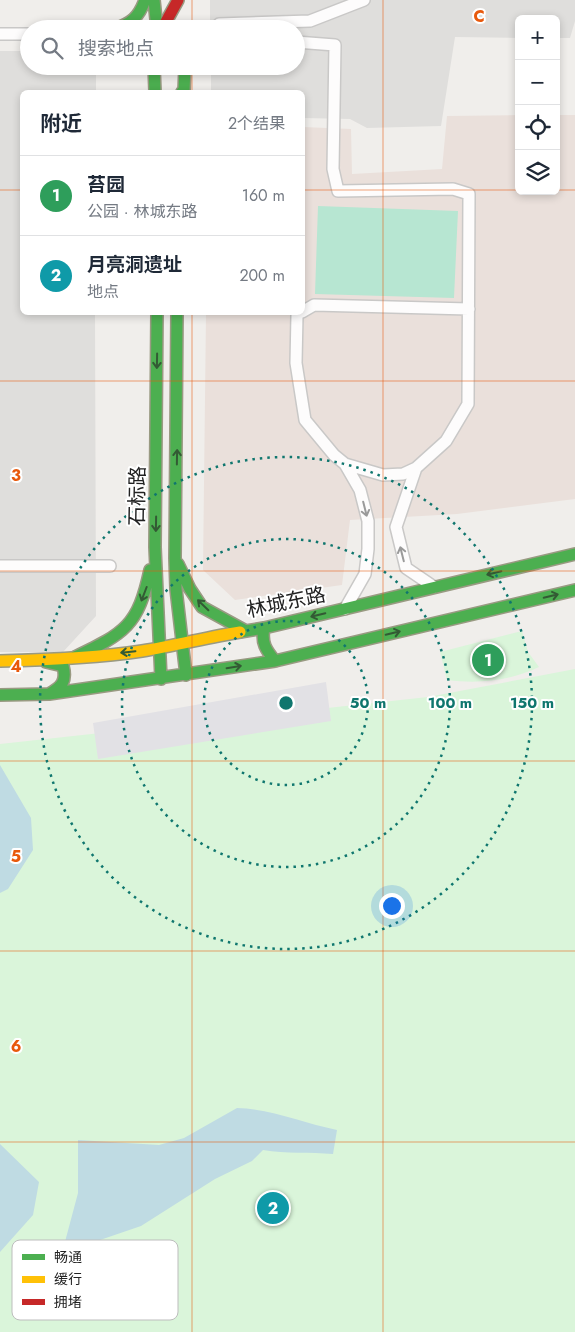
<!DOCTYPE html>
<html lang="zh">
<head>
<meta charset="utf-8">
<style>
	body { margin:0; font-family:Jost,"Noto Sans SC",sans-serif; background:#f2f2f3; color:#1f2937 }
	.controls { position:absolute; right:15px; top:15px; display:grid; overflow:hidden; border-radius:8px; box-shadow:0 2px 8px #0003 }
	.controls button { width:45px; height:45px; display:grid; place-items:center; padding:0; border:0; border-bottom:1px solid #e0e1e3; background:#fff; color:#1f2937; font:25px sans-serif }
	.you { position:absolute; left:391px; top:905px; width:18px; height:18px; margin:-12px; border:4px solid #fff; border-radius:50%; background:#1a73e8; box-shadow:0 0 0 8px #1a73e833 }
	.badge { display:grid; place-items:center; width:32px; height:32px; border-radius:50%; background:#db2777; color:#fff; font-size:16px; font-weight:700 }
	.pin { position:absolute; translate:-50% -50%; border:2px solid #fff; box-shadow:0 1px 5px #0006 }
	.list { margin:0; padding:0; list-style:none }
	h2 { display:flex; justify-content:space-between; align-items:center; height:65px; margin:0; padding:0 20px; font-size:21px }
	h2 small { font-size:16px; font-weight:400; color:#747a83 }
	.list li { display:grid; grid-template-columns:32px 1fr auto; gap:15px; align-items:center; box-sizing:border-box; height:80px; padding:0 20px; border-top:1px solid #e0e1e3 }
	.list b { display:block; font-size:19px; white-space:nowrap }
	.list p { margin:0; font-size:16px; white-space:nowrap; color:#747a83 }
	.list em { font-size:16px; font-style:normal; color:#747a83 }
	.icon { flex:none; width:28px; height:28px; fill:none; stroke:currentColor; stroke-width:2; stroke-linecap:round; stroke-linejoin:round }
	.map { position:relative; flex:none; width:575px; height:1332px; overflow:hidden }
	.search { position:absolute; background:#fff; box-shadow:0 2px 8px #0003; left:20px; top:20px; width:285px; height:55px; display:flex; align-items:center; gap:12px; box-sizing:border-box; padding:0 18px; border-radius:28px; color:#747a83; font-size:19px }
	.panel { position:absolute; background:#fff; box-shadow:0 2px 8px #0003; left:20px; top:90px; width:285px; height:225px; border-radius:8px }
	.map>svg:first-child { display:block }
</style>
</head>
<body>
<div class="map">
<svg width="575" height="1332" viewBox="0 0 575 1332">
	<rect width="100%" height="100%" fill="#f0eeeb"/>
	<path fill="#dfdedc" d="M210 0H575V21L570 38H556V19H519V38L455 37 441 126 367 128 350 119 303 118 302 92H211V66H296V29H210Z
		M0 51H29V66H96V92H22V312L95 313 96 616 63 652H0Z"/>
	<path fill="#eae0db" d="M519 115V191H556V115H575V499L457 514 350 520 342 585 235 600 203 570 206 313 302 312 303 127 351 129 352 174 442 169 447 116Z"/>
	<path fill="#daf5da" d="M522 631 528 652 539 667C509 681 480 684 447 680L440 652Z
		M575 669V1332H0V744L428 697Z"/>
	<path fill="#b7e6d2" d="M318 206 458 211 454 298 315 294Z"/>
	<path fill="#e2e1e5" d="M326 682 331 721 98 759 93 723Z"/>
	<path fill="#bfdbe3" d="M0 765 31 818 33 850 8 889 0 893Z
		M237 1108C271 1109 303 1123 337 1130L333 1154C310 1152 286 1154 263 1150L252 1161 215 1179 141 1226 62 1253 78 1193V1140L159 1145 184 1138Z
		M0 1144 39 1182 33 1215 0 1252Z"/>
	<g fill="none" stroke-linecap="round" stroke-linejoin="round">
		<g stroke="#c9c8c7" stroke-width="14">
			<path id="street" d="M219 24 310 21 364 0
				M0 34H29
				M296 42 335 45 333 169 338 191 453 189 469 194 468 404 446 441 416 468 403 474 383 475 345 464 334 455 305 420 296 363 297 315 301 312
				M302 312 314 305 469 309
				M416 468 396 527 406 568 434 587
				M0 566H110
				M345 609 365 574 368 549V521L360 490 345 464"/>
		</g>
		<g stroke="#999a82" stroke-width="14">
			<path id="fast" d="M154 0 157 29
				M114 29C131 24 139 17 145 0
				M154 66 155 92
				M182 92 184 91 185 66
				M157 312 155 547 161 679
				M177 312 175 558 176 589 186 675
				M178 564 190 589 202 607 244 630
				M264 628C261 643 266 650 275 661
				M240 632 264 628 575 554
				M75 657C125 633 138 626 150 570
				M46 662 63 666C67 681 62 687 49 694
				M0 695 49 694 275 661 575 590"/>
		</g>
		<g stroke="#999a82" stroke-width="14">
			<path id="slow" d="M0 661C47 660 95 658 142 651 175 646 208 637 240 632"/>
		</g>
		<g stroke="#999a82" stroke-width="14">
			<path id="jam" d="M162 29 178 0"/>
		</g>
		<use href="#street" stroke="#fdfcfc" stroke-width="11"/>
		<use href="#fast" stroke="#4caf50" stroke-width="11"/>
		<use href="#slow" stroke="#ffc107" stroke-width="11"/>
		<use href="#jam" stroke="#c62828" stroke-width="11"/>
	</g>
	<defs><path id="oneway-shaft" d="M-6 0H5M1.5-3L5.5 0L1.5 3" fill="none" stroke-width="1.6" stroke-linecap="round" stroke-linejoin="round" transform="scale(1.25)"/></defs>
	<g stroke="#335a34">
		<use href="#oneway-shaft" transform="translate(157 361) rotate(91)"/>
		<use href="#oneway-shaft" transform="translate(177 457) rotate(-89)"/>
		<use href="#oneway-shaft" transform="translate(156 524) rotate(91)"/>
		<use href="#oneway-shaft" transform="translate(494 573) rotate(167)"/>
		<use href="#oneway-shaft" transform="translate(144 594) rotate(111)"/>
		<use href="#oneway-shaft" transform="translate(551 596) rotate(-13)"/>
		<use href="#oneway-shaft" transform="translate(203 605) rotate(-136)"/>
		<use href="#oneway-shaft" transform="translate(318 615) rotate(167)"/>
		<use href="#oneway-shaft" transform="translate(393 633) rotate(-13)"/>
		<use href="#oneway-shaft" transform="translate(128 652) rotate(174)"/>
		<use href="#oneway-shaft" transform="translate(234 667) rotate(-9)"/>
	</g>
	<g stroke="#9a9a9a">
		<use href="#oneway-shaft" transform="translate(365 509) rotate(76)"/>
		<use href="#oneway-shaft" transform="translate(402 554) rotate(-104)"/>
	</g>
	<path fill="none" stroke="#e8590c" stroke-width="1" stroke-opacity="0.55" d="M192 0V29M383 0V1332M192 66V92M0 190H22M302 190H519M556 190H575M192 312V1332M0 381H575M0 571H575M0 761H575M0 951H575M0 1142H575"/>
	<g fill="none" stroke="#0f766e" stroke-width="2.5" stroke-dasharray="2.5 5">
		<circle cx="286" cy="703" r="82"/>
		<circle cx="286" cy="703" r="164"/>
		<circle cx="286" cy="703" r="246"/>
	</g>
	<g text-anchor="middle" stroke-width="4" stroke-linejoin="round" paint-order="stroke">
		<g font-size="20" fill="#222" stroke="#fff">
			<text transform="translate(137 496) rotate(-89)" y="7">石标路</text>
			<text transform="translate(286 602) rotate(-12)" y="7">林城东路</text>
		</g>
	</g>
	<rect x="12" y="1240" width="166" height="80" rx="8" fill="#fff" stroke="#bdbdbd" stroke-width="1"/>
	<rect x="22" y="1254" width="23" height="6" fill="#4caf50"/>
	<rect x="22" y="1276" width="23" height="7" fill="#ffc107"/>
	<rect x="22" y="1299" width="23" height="6" fill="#c62828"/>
	<g font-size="14" fill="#222">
		<text x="54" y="1262">畅通</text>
		<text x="54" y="1284">缓行</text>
		<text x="54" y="1307">拥堵</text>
	</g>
	<g font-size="16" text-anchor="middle" font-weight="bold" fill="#e8590c" stroke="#fff" stroke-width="4" stroke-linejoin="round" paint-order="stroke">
		<text x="479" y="22">C</text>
		<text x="16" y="481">3</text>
		<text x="16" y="672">4</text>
		<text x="16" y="862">5</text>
		<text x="16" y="1052">6</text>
	</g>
	<circle cx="286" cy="703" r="8" fill="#0f766e" stroke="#fff" stroke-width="2.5"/>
	<g font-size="15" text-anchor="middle" font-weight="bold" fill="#0f766e" stroke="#fff" stroke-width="4" stroke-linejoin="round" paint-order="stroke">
		<text x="368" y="708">50 m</text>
		<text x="450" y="708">100 m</text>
		<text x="532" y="708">150 m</text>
	</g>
</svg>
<div class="controls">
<button>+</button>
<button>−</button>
<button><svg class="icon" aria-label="locate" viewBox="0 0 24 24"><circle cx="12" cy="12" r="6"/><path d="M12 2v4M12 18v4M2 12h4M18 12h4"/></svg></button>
<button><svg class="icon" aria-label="layers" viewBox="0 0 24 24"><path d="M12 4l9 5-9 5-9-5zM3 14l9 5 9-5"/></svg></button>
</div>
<div class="you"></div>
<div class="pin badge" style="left:488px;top:660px;background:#2e9e5b">1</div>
<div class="pin badge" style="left:273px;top:1208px;background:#0f9aa8">2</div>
<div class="search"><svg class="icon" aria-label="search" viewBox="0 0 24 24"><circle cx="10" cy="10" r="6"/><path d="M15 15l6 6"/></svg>搜索地点</div>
<section class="panel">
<h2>附近<small>2个结果</small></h2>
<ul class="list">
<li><span class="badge" style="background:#2e9e5b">1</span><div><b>苔园</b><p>公园 · 林城东路</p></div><em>160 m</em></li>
<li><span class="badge" style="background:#0f9aa8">2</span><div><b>月亮洞遗址</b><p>地点</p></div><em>200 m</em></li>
</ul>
</section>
</div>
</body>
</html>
